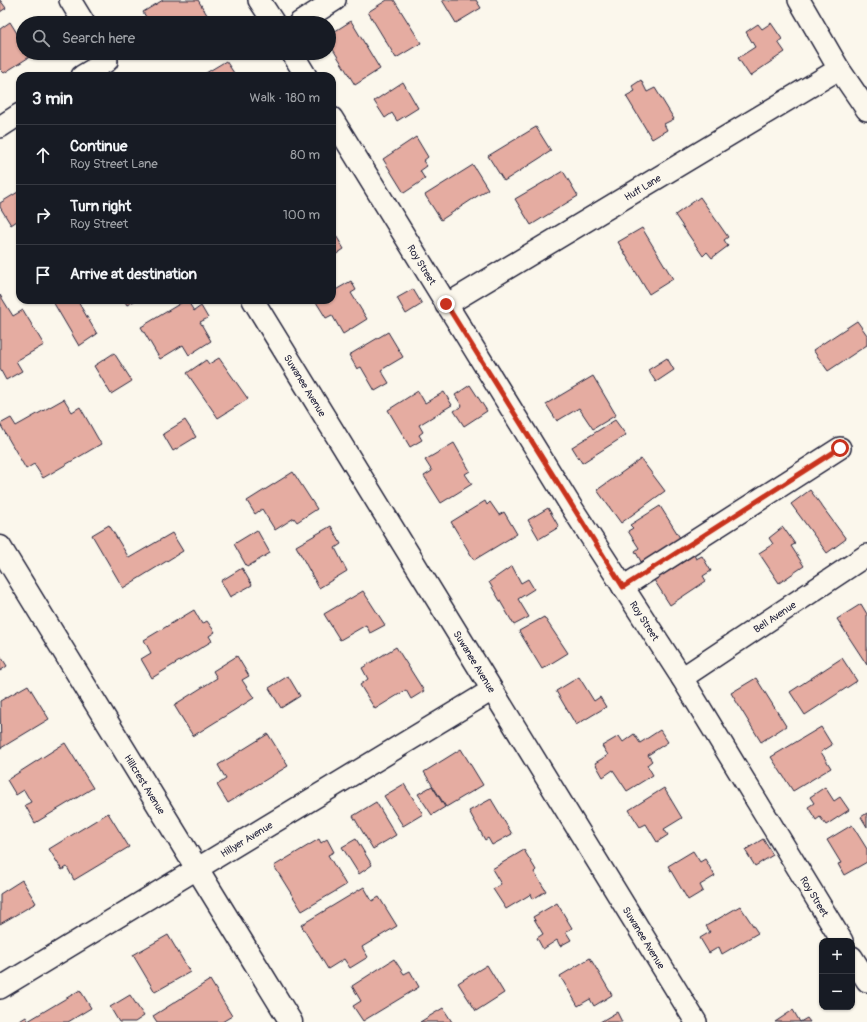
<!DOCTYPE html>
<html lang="en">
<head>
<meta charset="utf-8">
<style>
	body { margin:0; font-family:Pangolin,sans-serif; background:#20242c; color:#f1f3f6 }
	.controls { position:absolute; right:12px; bottom:12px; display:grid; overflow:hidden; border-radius:8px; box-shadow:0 1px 3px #0004 }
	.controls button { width:36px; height:36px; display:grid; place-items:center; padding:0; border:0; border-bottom:1px solid #363941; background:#171b24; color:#f1f3f6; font:20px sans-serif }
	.stop { position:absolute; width:12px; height:12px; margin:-9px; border:3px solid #c8321e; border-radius:50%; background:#fff }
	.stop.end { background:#c8321e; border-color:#fff; box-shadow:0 1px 4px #0008 }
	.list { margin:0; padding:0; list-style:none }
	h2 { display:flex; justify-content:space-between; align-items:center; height:52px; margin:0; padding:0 16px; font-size:17px }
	h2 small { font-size:13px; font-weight:400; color:#9ea1a6 }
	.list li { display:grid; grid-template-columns:26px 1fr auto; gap:12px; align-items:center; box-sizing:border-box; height:60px; padding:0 16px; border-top:1px solid #363941 }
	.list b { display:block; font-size:15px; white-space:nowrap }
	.list p { margin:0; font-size:13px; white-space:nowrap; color:#9ea1a6 }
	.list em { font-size:13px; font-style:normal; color:#9ea1a6 }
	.icon { flex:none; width:22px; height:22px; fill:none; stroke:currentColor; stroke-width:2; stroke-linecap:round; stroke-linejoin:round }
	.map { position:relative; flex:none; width:867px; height:1022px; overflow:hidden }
	.search { position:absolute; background:#171b24; box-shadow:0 1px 3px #0004; left:16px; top:16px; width:320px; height:44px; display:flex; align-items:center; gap:10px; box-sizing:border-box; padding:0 14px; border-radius:22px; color:#9ea1a6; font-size:15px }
	.panel { position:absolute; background:#171b24; box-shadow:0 1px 3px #0004; left:16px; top:72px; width:320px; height:232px; border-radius:12px }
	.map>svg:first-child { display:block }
</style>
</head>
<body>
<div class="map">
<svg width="867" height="1022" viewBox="0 0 867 1022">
	<rect width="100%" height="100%" fill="#fbf7ec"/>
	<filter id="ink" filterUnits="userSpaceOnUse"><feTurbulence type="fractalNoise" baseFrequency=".025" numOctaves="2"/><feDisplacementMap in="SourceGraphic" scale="8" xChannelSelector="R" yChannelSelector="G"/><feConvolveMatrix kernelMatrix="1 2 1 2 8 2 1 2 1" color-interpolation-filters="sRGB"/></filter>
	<g filter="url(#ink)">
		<path fill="#e5aca1" stroke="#22223b" d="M0 0 6 8 0 12Z
			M163 0H198L209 18 201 23H147L149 22 143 12Z
			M387 0H394L421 43 396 58 368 12Z
			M442 0H476L481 8 456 23Z
			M351 21 380 69 355 85 329 43V35Z
			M10 22 23 43V53H29L31 56 4 73 0 69V29Z
			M771 23 782 39 778 42 785 52 750 76 738 58 755 47 746 32 758 24 762 29Z
			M226 61 236 76H201Z
			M641 80 647 92 655 88 674 119 664 124 667 130 652 139 626 96 635 91 632 86Z
			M403 82 418 108 397 121 392 113 385 118 374 101Z
			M536 127 551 151 504 181 488 156Z
			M416 137 428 157 423 161 427 166 420 171 425 179 404 193 383 159Z
			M473 165 488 189 441 220 425 195Z
			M563 171 578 196 531 225 515 199Z
			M18 192 20 196V219L11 225 0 207V203Z
			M700 197 728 237 724 240 728 246 712 258 707 252 703 256 675 215Z
			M642 228 673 279 649 294 618 242Z
			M332 229 344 249 332 257Z
			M351 281 356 290 351 293 367 319 343 334 332 315 326 318 316 302 332 300V292Z
			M413 289 422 304 406 314 397 298Z
			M0 295 13 316 23 310 44 345 16 361 22 371 6 380 0 369Z
			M52 300H77L97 334 79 346Z
			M124 300H136L127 305Z
			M186 300H187L194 311 201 306 208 318 200 322 211 341 189 355 183 345 160 359 141 327Z
			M857 321 867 335V345L828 371 813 350Z
			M388 332 403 357 381 370 389 383 375 391 361 367 357 369 349 355Z
			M114 353 132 381 111 394 94 366Z
			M219 358 248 399 218 418 187 373 206 360 209 364Z
			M667 358 674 370 656 382 648 370Z
			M593 376 616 415 593 429 579 408 557 421 546 404Z
			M470 385 487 411 464 426 454 411 462 406 455 395Z
			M418 391 425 403 444 392 452 405 419 425 423 432 419 435 422 440 410 447 388 410Z
			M64 399 72 412 80 407 101 444 43 478 34 464 26 469 0 424 11 418 16 426Z
			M185 420 196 437 173 451 163 434Z
			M615 420 626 435 582 463 572 447Z
			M454 443 470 471 465 474 472 484 441 503 424 476 432 471 425 460Z
			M641 459 665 491 621 523 597 490Z
			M293 472 317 509 297 522 294 518 275 530 262 509 255 514 247 501Z
			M810 490 846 539 827 553 791 504Z
			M485 501 487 505 490 502 499 515 504 512 517 534 474 560 451 522Z
			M660 506 682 541 643 565 635 551 639 548 628 531 633 528 630 525Z
			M548 508 559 527 539 539 528 520Z
			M109 525 129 558 172 533 183 551 123 588 92 535Z
			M331 526 341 544 335 548 347 571 319 588 296 546Z
			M783 527 795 544 791 546 804 566 779 583 759 553 773 544 769 538Z
			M257 530 270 553 247 567 234 544Z
			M694 555 696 559 702 556 711 571 703 576 706 581 670 605 654 580Z
			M512 566 521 583 528 579 534 589 518 599 529 617 514 625 489 582Z
			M242 568 252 585 230 597 221 581Z
			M363 591 385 625 370 633 366 625 340 640 324 614Z
			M861 604 867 614V665L837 619Z
			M194 610 202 624 207 621 215 632 209 636 212 641 152 678 141 659 151 653 144 640Z
			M544 617 568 653 542 669 519 631Z
			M396 647 424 691 411 699 406 690 375 709 360 685 368 679 362 668Z
			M0 655 7 666 0 671Z
			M237 656 249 676 242 680 254 698 193 736 174 705 217 678 213 671Z
			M842 658 857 681 805 715 790 692Z
			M288 676 300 696 281 708 269 688Z
			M579 677 594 701 600 697 606 707 576 725 556 691Z
			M756 678 786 726 761 742 731 693Z
			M28 685 49 719 1 748 0 701Z
			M821 727 832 745 821 752 831 768 793 791 771 757Z
			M660 730 668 742 648 755 652 761 647 765 653 775 627 791 613 770 603 777 595 763 608 755 602 746 619 736 623 742 634 734 640 743Z
			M268 734 288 766 228 803 217 785 226 779 218 765Z
			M65 743 93 788 35 823 25 805 31 802 24 790 16 795 7 780Z
			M461 749 483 785 446 807 424 772Z
			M404 784 423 814 403 826 384 796Z
			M432 786 445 807 432 815 418 794Z
			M825 787 834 801 840 797 849 810 826 825 820 817 816 820 808 807 814 803 810 797Z
			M664 788 682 818 664 829 668 835 657 842 646 824 640 827 629 810Z
			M491 799 512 834 492 845 488 838 485 840 469 811Z
			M376 802 396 835 373 849 353 816Z
			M108 813 129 847 74 880 67 867 62 870 49 849Z
			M867 813V827L861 817Z
			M852 825 867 849V862L844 875 838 864 841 863 827 840Z
			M319 839 321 843 327 839 334 852 328 855 346 885 302 911 274 866Z
			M356 839 372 865 359 874 342 847Z
			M763 839 773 855 755 866 745 850Z
			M524 850 536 870 534 872 546 891 533 899 531 894 506 909 493 889 501 884 492 869Z
			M693 851 700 862 705 859 715 876 700 885 703 891 688 900 668 866Z
			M22 880 36 903 0 924V894Z
			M364 887 372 901 379 897 397 926 362 947 368 957 350 968 344 959 328 969 301 925Z
			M557 903 572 928 566 932 571 940 560 946 557 940 543 949 537 938 543 934 533 917Z
			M740 906 758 933 722 954 719 947 709 953 700 938 710 932 706 926Z
			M168 935 190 972 155 992 133 955Z
			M590 958 612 995 594 1006 590 999 578 1006 560 976Z
			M394 959 404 974 410 971 419 987 363 1021 353 1006 361 1001 352 986Z
			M487 965 504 993 476 1011 458 983Z
			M210 980 232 1016 222 1022H157L153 1016Z
			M80 990 91 1008 68 1022H18L26 1017 28 1021Z
			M130 995 144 1016 135 1022H119L110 1007Z
			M443 1008 452 1022H420Z
			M793 1010 800 1022 807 1018 810 1022H775Z
			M617 1012 622 1022H600Z"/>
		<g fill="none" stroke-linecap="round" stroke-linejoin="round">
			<g stroke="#22223b" stroke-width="24">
				<g id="street">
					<path d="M70 0 84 23"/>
					<path d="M259 0 274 23"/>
					<path d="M799 0 839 69 867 110"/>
					<path d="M299 23 335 0"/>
					<path d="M292 53 306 76"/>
					<path d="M82 76 107 61"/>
					<path id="s1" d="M332 118 574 511 682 678 842 941"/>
					<path d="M0 127 20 114"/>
					<path id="s2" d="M253 300 696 1022"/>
					<path id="s3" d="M446 305 839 69"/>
					<path d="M623 587 840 448"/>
					<path id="s4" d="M682 678 867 555"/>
					<path d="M852 957 867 981"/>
					<path id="s5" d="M0 988 492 690"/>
				</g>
			</g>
			<g stroke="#22223b" stroke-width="25">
				<g id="secondary">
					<path id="s6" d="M0 547 291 1022"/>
				</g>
			</g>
			<use href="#street" stroke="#fbf7ec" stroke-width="21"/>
			<use href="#secondary" stroke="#fbf7ec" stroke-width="22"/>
		</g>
	</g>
	<g fill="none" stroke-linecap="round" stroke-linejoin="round" filter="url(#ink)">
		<path stroke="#c8321e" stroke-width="5" d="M446 304 623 587 840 448"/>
	</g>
	<g text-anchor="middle" stroke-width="3" stroke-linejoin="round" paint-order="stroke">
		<g font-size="10" fill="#22223b" stroke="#fbf7ec">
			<text dy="4" stroke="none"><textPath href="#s3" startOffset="229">Huff Lane</textPath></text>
			<text dy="4" stroke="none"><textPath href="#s1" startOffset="172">Roy Street</textPath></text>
			<text dy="4" stroke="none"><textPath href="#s2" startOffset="100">Suwanee Avenue</textPath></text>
			<text dy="4" stroke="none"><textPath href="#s4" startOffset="111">Bell Avenue</textPath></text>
			<text dy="4" stroke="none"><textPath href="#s1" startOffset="592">Roy Street</textPath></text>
			<text dy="4" stroke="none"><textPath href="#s2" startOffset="424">Suwanee Avenue</textPath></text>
			<text dy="4" stroke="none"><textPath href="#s6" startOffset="278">Hillcrest Avenue</textPath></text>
			<text dy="4" stroke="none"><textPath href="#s5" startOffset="288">Hillyer Avenue</textPath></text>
			<text dy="4" stroke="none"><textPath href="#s1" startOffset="916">Roy Street</textPath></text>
			<text dy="4" stroke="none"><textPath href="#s2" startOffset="748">Suwanee Avenue</textPath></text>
		</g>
	</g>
</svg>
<div class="controls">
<button>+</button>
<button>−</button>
</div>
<div class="stop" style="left:840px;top:448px"></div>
<div class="stop end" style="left:446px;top:304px"></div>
<div class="search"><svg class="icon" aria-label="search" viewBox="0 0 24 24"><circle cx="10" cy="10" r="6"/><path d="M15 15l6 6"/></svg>Search here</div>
<section class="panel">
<h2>3 min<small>Walk · 180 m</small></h2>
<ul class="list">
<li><svg class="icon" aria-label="ahead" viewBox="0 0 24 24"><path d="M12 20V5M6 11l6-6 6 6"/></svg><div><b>Continue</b><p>Roy Street Lane</p></div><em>80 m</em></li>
<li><svg class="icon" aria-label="right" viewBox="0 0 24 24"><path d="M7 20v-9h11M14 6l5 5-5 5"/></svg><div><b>Turn right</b><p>Roy Street</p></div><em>100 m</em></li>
<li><svg class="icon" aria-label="arrive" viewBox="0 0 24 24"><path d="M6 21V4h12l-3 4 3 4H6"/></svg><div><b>Arrive at destination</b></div></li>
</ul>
</section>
</div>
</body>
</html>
